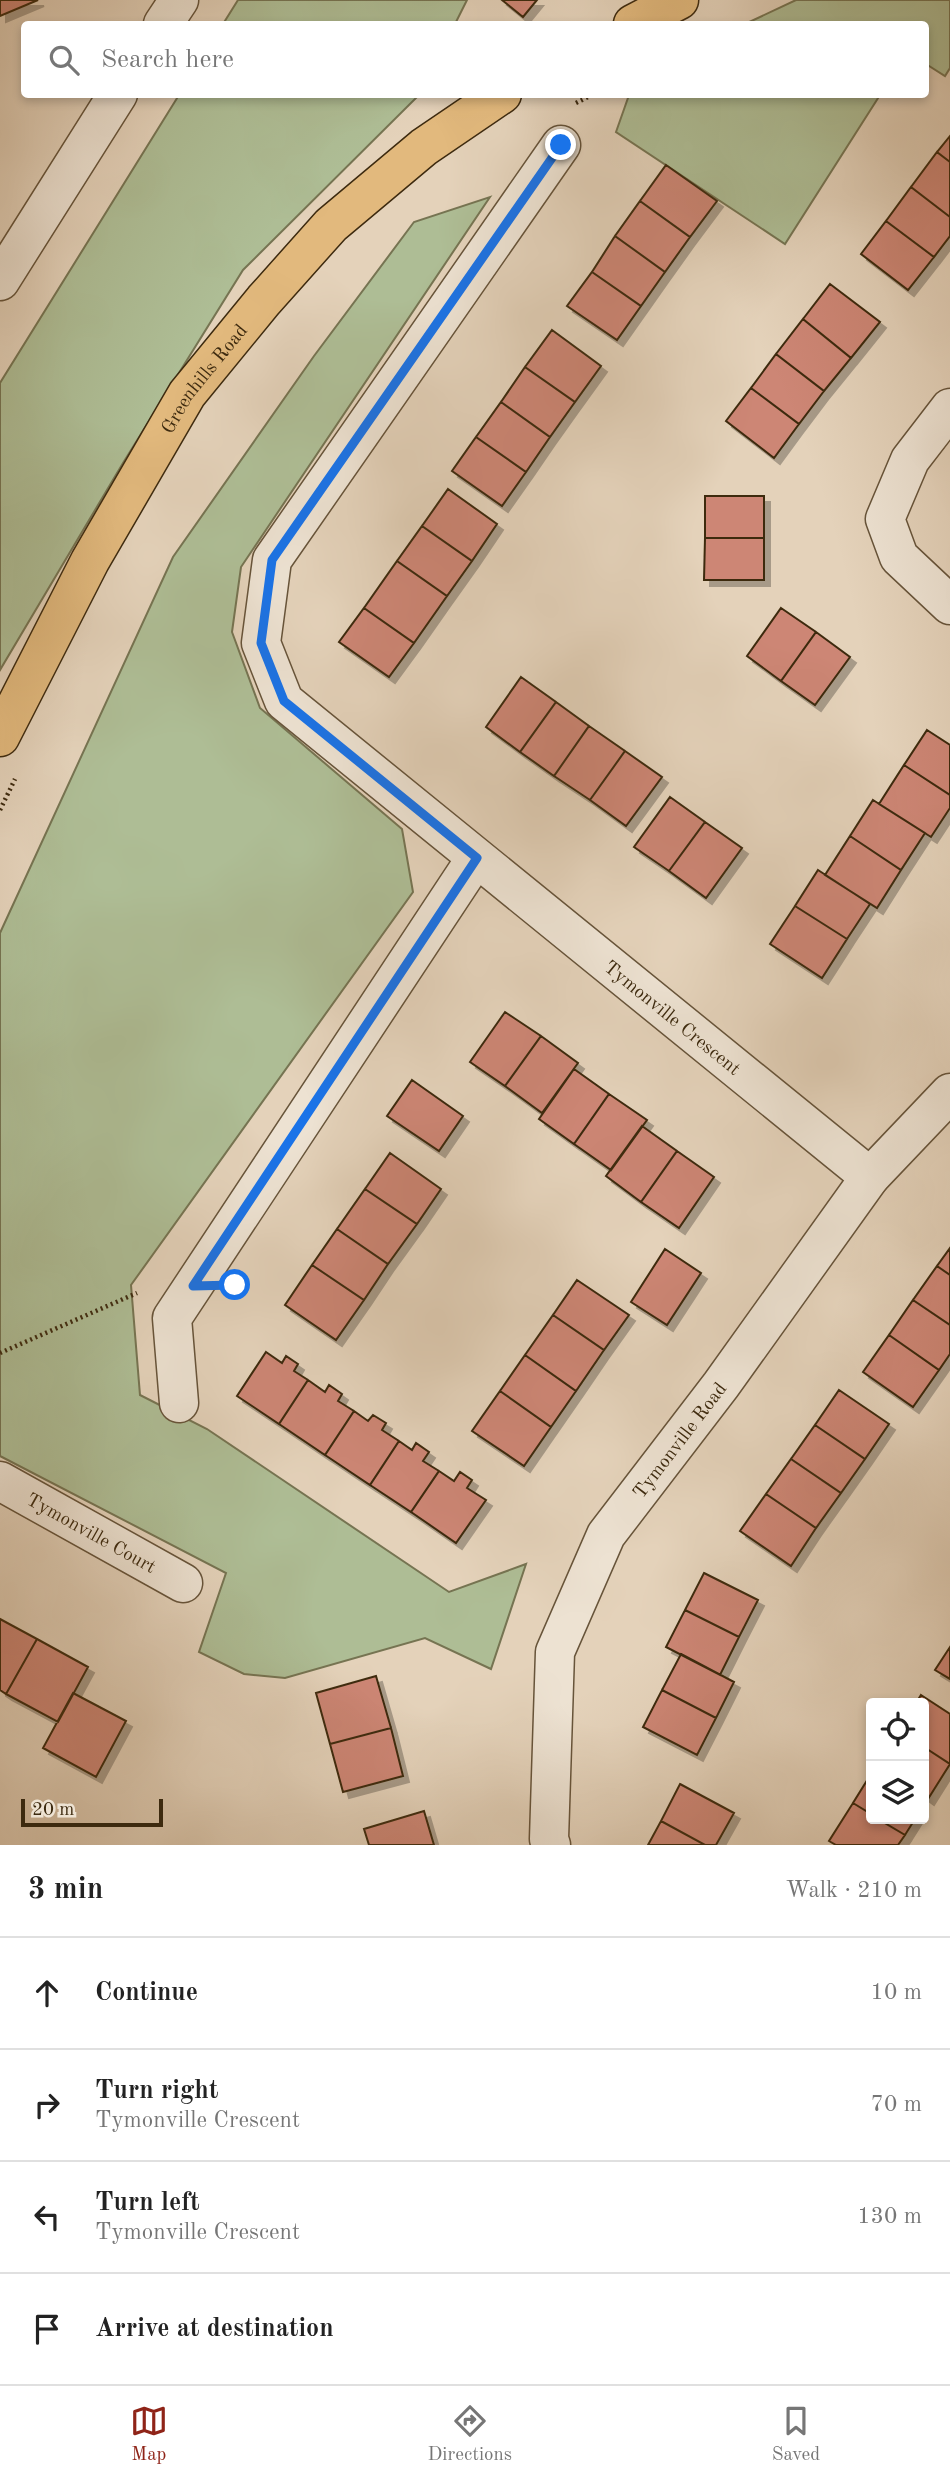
<!DOCTYPE html>
<html lang="en">
<head>
<meta charset="utf-8">
<style>
	body { margin:0; font-family:"Old Standard TT",serif; background:#f2f2f2; color:#222 }
	.controls { position:absolute; right:21px; bottom:21px; display:grid; overflow:hidden; border-radius:7px; box-shadow:0 4px 10px #0003 }
	.controls button { width:63px; height:63px; display:grid; place-items:center; padding:0; border:0; border-bottom:2px solid #e0e0e0; background:#fff; color:#222; font:35px sans-serif }
	.scale { position:absolute; left:21px; bottom:18px; width:142px; box-sizing:border-box; padding-left:7px; border:4px solid #3d2a0f; border-top:0; font-size:19px; line-height:24px; white-space:nowrap; color:#3d2a0f; -webkit-text-stroke:5px #ede2d2; paint-order:stroke }
	.stop { position:absolute; width:21px; height:21px; margin:-16px; border:5px solid #1a73e8; border-radius:50%; background:#fff }
	.stop.end { background:#1a73e8; border-color:#fff; box-shadow:0 2px 7px #0008 }
	.list { margin:0; padding:0; list-style:none }
	h2 { display:flex; justify-content:space-between; align-items:center; height:91px; margin:0; padding:0 28px; font-size:30px }
	h2 small { font-size:23px; font-weight:400; color:#767676 }
	.list li { display:grid; grid-template-columns:46px 1fr auto; gap:21px; align-items:center; box-sizing:border-box; height:112px; padding:0 28px; border-top:2px solid #e0e0e0 }
	.list b { display:block; font-size:26px; white-space:nowrap }
	.list p { margin:0; font-size:23px; white-space:nowrap; color:#767676 }
	.list em { font-size:23px; font-style:normal; color:#767676 }
	.icon { flex:none; width:38px; height:38px; fill:none; stroke:currentColor; stroke-width:2; stroke-linecap:round; stroke-linejoin:round }
	.map { position:relative; flex:none; width:950px; height:1845px; overflow:hidden }
	.search { position:absolute; background:#fff; box-shadow:0 4px 10px #0003; left:21px; right:21px; top:21px; height:77px; display:flex; align-items:center; gap:18px; box-sizing:border-box; padding:0 24px; border-radius:7px; color:#767676; font-size:26px }
	.sheet { height:539px; background:#fff }
	nav { display:flex; justify-content:space-around; align-items:center; box-sizing:border-box; height:98px; border-top:2px solid #e0e0e0; background:#fff; font-size:19px; color:#767676 }
	nav a { display:grid; justify-items:center; gap:4px }
	nav .on { color:#8f2418 }
	.map>svg:first-child { display:block }
</style>
</head>
<body>
<div class="map">
<svg width="950" height="1845" viewBox="0 0 950 1845">
	<defs>
		<filter id="shadow"><feDropShadow dx="6" dy="6" stdDeviation="0" flood-color="#0004"/></filter>
	</defs>
	<rect width="100%" height="100%" fill="#e4d2ba"/>
	<filter id="stains"><feTurbulence type="fractalNoise" baseFrequency=".00286" numOctaves="4"/><feColorMatrix values="0 0 0 0 .2 0 0 0 0 .09 0 0 0 0 .02 0 0 0 .5 -.17"/></filter>
	<radialGradient id="worn" r=".72"><stop offset=".6" stop-color="#630" stop-opacity="0"/><stop offset="1" stop-color="#630" stop-opacity=".3"/></radialGradient>
	<path fill="#aebd95" stroke="#767452" stroke-width="2" d="M238 0H467L455 24H223Z
		M796 0H950V68L945 76 926 64V24H745Z
		M179 95H419L243 270 123 463 0 670V383Z
		M629 95V94L880 95 785 244 616 132Z
		M490 197 241 567 232 632 260 708 402 829 413 892 131 1285 140 1395 207 1429 449 1592 526 1564 491 1669 425 1638 285 1678 244 1674 199 1652 226 1573 0 1456V933L173 557 314 356 414 222Z"/>
	<path fill="#cd8675" stroke="#3d2a0f" stroke-width="2" filter="url(#shadow)" d="M0 0H38L0 16Z
		M502 0H537L523 17Z
		M950 136V162L937 152Z
		M937 152 950 162V217L911 187Z
		M666 165 717 201 690 237 640 201Z
		M911 187 950 217V236L934 257 886 221Z
		M640 201 690 237 665 272 615 236Z
		M886 221 934 257 908 290 861 254Z
		M615 236 665 272 641 306 592 272Z
		M592 272 641 306 617 340 567 306Z
		M830 284 880 322 851 358 803 319Z
		M803 319 851 358 824 391 776 354Z
		M552 330 601 366 575 402 525 367Z
		M776 354 824 391 799 424 751 388Z
		M525 367 575 402 550 437 501 402Z
		M751 388 799 424 774 458 726 421Z
		M501 402 550 437 526 472 476 437Z
		M476 437 526 472 502 506 452 471Z
		M448 489 497 524 472 561 422 526Z
		M705 496H764V538H705Z
		M422 526 472 561 447 596 397 561Z
		M705 538H764V580H704Z
		M397 561 447 596 414 643 364 608Z
		M364 608 414 643 389 677 339 642Z
		M781 608 816 632 781 681 747 656Z
		M816 632 850 657 815 705 781 681Z
		M521 677 556 702 520 752 486 727Z
		M556 702 589 726 554 776 520 752Z
		M589 726 625 751 590 800 554 776Z
		M927 730 950 745V795L904 765Z
		M625 751 662 777 626 826 590 800Z
		M904 765 950 795V808L931 837 879 804Z
		M670 797 705 822 669 871 634 847Z
		M873 800 925 833 901 870 850 836Z
		M705 822 742 848 706 898 669 871Z
		M850 836 901 870 877 908 825 875Z
		M818 870 870 904 847 939 795 906Z
		M795 906 847 939 822 978 770 944Z
		M505 1012 541 1036 505 1086 470 1062Z
		M541 1036 578 1063 542 1113 505 1086Z
		M574 1069 609 1094 574 1144 539 1119Z
		M412 1080 463 1116 439 1151 387 1116Z
		M609 1094 647 1120 611 1170 574 1144Z
		M642 1126 677 1151 641 1202 606 1176Z
		M677 1151 714 1177 679 1228 641 1202Z
		M390 1153 441 1189 417 1224 365 1189Z
		M365 1189 417 1224 388 1264 337 1229Z
		M337 1229 388 1264 364 1300 312 1265Z
		M950 1248V1275L937 1266Z
		M665 1249 701 1273 667 1325 631 1302Z
		M312 1265 364 1300 336 1340 285 1305Z
		M937 1266 950 1275V1325L913 1300Z
		M577 1280 629 1315 604 1350 553 1315Z
		M913 1300 950 1325V1354L939 1370 889 1335Z
		M553 1315 604 1350 576 1391 525 1355Z
		M889 1335 939 1370 913 1407 863 1372Z
		M266 1352 282 1363 286 1356 298 1364 294 1371 308 1380 279 1424 237 1396Z
		M525 1355 576 1391 551 1427 500 1391Z
		M308 1380 325 1392 329 1385 342 1394 338 1401 354 1411 325 1455 279 1424Z
		M839 1390 889 1424 865 1459 815 1425Z
		M500 1391 551 1427 524 1466 472 1431Z
		M354 1411 368 1421 373 1415 386 1423 382 1430 399 1441 370 1485 325 1455Z
		M815 1425 865 1459 841 1493 791 1459Z
		M399 1441 412 1450 416 1443 429 1452 423 1461 439 1471 411 1512 370 1485Z
		M791 1459 841 1493 816 1528 766 1494Z
		M439 1471 454 1481 460 1472 472 1480 467 1488 486 1500 456 1543 411 1512Z
		M766 1494 816 1528 791 1566 740 1531Z
		M704 1573 758 1600 739 1637 685 1610Z
		M685 1610 739 1637 720 1675 666 1647Z
		M0 1619 37 1639 6 1694 0 1690Z
		M37 1639 88 1667 58 1722 6 1694Z
		M950 1647V1679L935 1670Z
		M681 1654 734 1682 716 1718 662 1690Z
		M376 1676 391 1728 330 1744 316 1693Z
		M662 1690 716 1718 697 1755 643 1727Z
		M73 1693 126 1721 96 1777 43 1748Z
		M921 1695 950 1714V1764L924 1747V1703H916Z
		M391 1728 403 1776 343 1792 330 1744Z
		M924 1747 950 1764 928 1799 924 1796Z
		M871 1774V1814L853 1803Z
		M680 1784 734 1813 716 1845H705L661 1821Z
		M853 1803 871 1814V1819H878L905 1835 898 1845H836L829 1841Z
		M424 1811 434 1845H369L364 1829Z
		M878 1819H915L905 1835Z
		M661 1821 705 1845H648Z"/>
	<g fill="none" stroke-linecap="round" stroke-linejoin="round">
		<g stroke="#67543a" stroke-width="41">
			<g id="minor">
				<path d="M163 24 179 0"/>
				<path id="s1" d="M561 145 272 560 261 643 284 701 870 1177"/>
				<path d="M0 281 118 94"/>
				<path d="M950 408 910 460 885 519 899 557 950 605"/>
				<path d="M179 1403 172 1318 476 858"/>
				<path id="s2" d="M0 1481 183 1583"/>
				<path id="s3" d="M551 1845 549 1839 555 1652 606 1535 721 1385 870 1177 950 1093"/>
			</g>
		</g>
		<g stroke="#3d2a0f" stroke-width="41">
			<g id="major">
				<path d="M633 24 679 0"/>
				<path id="s4" d="M0 737 90 561 187 394 264 300 331 225 424 147 502 94"/>
			</g>
		</g>
		<path stroke="#3d2a0f" stroke-width="4.5" stroke-dasharray="2 3.5" stroke-linecap="butt" d="M576 103 594 94
			M0 810 15 779
			M0 1353 137 1293"/>
		<use href="#minor" stroke="#ede2d2" stroke-width="38"/>
		<use href="#major" stroke="#e2b97d" stroke-width="38"/>
	</g>
	<g fill="none" stroke-linecap="round" stroke-linejoin="round">
		<path stroke="#1a73e8" stroke-width="9" d="M235 1285 193 1286 477 858 284 701 261 643 272 560 561 145"/>
	</g>
	<g text-anchor="middle" stroke-width="5" stroke-linejoin="round" paint-order="stroke">
		<g font-size="19" fill="#3d2a0f" stroke="#ede2d2">
			<text dy="7" stroke="none"><textPath href="#s4" startOffset="413">Greenhills Road</textPath></text>
			<text dy="7" stroke="none"><textPath href="#s1" startOffset="1153">Tymonville Crescent</textPath></text>
			<text dy="7" stroke="none"><textPath href="#s3" startOffset="441">Tymonville Road</textPath></text>
			<text dy="7" stroke="none"><textPath href="#s2" startOffset="105">Tymonville Court</textPath></text>
		</g>
	</g>
	<rect width="100%" height="100%" filter="url(#stains)"/>
	<rect width="100%" height="100%" fill="url(#worn)"/>
</svg>
<div class="controls">
<button><svg class="icon" aria-label="locate" viewBox="0 0 24 24"><circle cx="12" cy="12" r="6"/><path d="M12 2v4M12 18v4M2 12h4M18 12h4"/></svg></button>
<button><svg class="icon" aria-label="layers" viewBox="0 0 24 24"><path d="M12 4l9 5-9 5-9-5zM3 14l9 5 9-5"/></svg></button>
</div>
<div class="scale">20 m</div>
<div class="stop" style="left:235px;top:1285px"></div>
<div class="stop end" style="left:561px;top:145px"></div>
<div class="search"><svg class="icon" aria-label="search" viewBox="0 0 24 24"><circle cx="10" cy="10" r="6"/><path d="M15 15l6 6"/></svg>Search here</div>
</div>
<section class="sheet">
<h2>3 min<small>Walk · 210 m</small></h2>
<ul class="list">
<li><svg class="icon" aria-label="ahead" viewBox="0 0 24 24"><path d="M12 20V5M6 11l6-6 6 6"/></svg><div><b>Continue</b></div><em>10 m</em></li>
<li><svg class="icon" aria-label="right" viewBox="0 0 24 24"><path d="M7 20v-9h11M14 6l5 5-5 5"/></svg><div><b>Turn right</b><p>Tymonville Crescent</p></div><em>70 m</em></li>
<li><svg class="icon" aria-label="left" viewBox="0 0 24 24"><path d="M17 20v-9H6M10 6l-5 5 5 5"/></svg><div><b>Turn left</b><p>Tymonville Crescent</p></div><em>130 m</em></li>
<li><svg class="icon" aria-label="arrive" viewBox="0 0 24 24"><path d="M6 21V4h12l-3 4 3 4H6"/></svg><div><b>Arrive at destination</b></div></li>
</ul>
</section>
<nav>
<a class="on"><svg class="icon" aria-label="map" viewBox="0 0 24 24"><path d="M3 6l6-2 6 2 6-2v14l-6 2-6-2-6 2zM9 4v14M15 6v14"/></svg>Map</a>
<a><svg class="icon" aria-label="directions" viewBox="0 0 24 24"><path d="M12 3l9 9-9 9-9-9zM9 14v-3h6M13 9l2 2-2 2"/></svg>Directions</a>
<a><svg class="icon" aria-label="saved" viewBox="0 0 24 24"><path d="M7 4h10v16l-5-4-5 4z"/></svg>Saved</a>
</nav>
</body>
</html>
